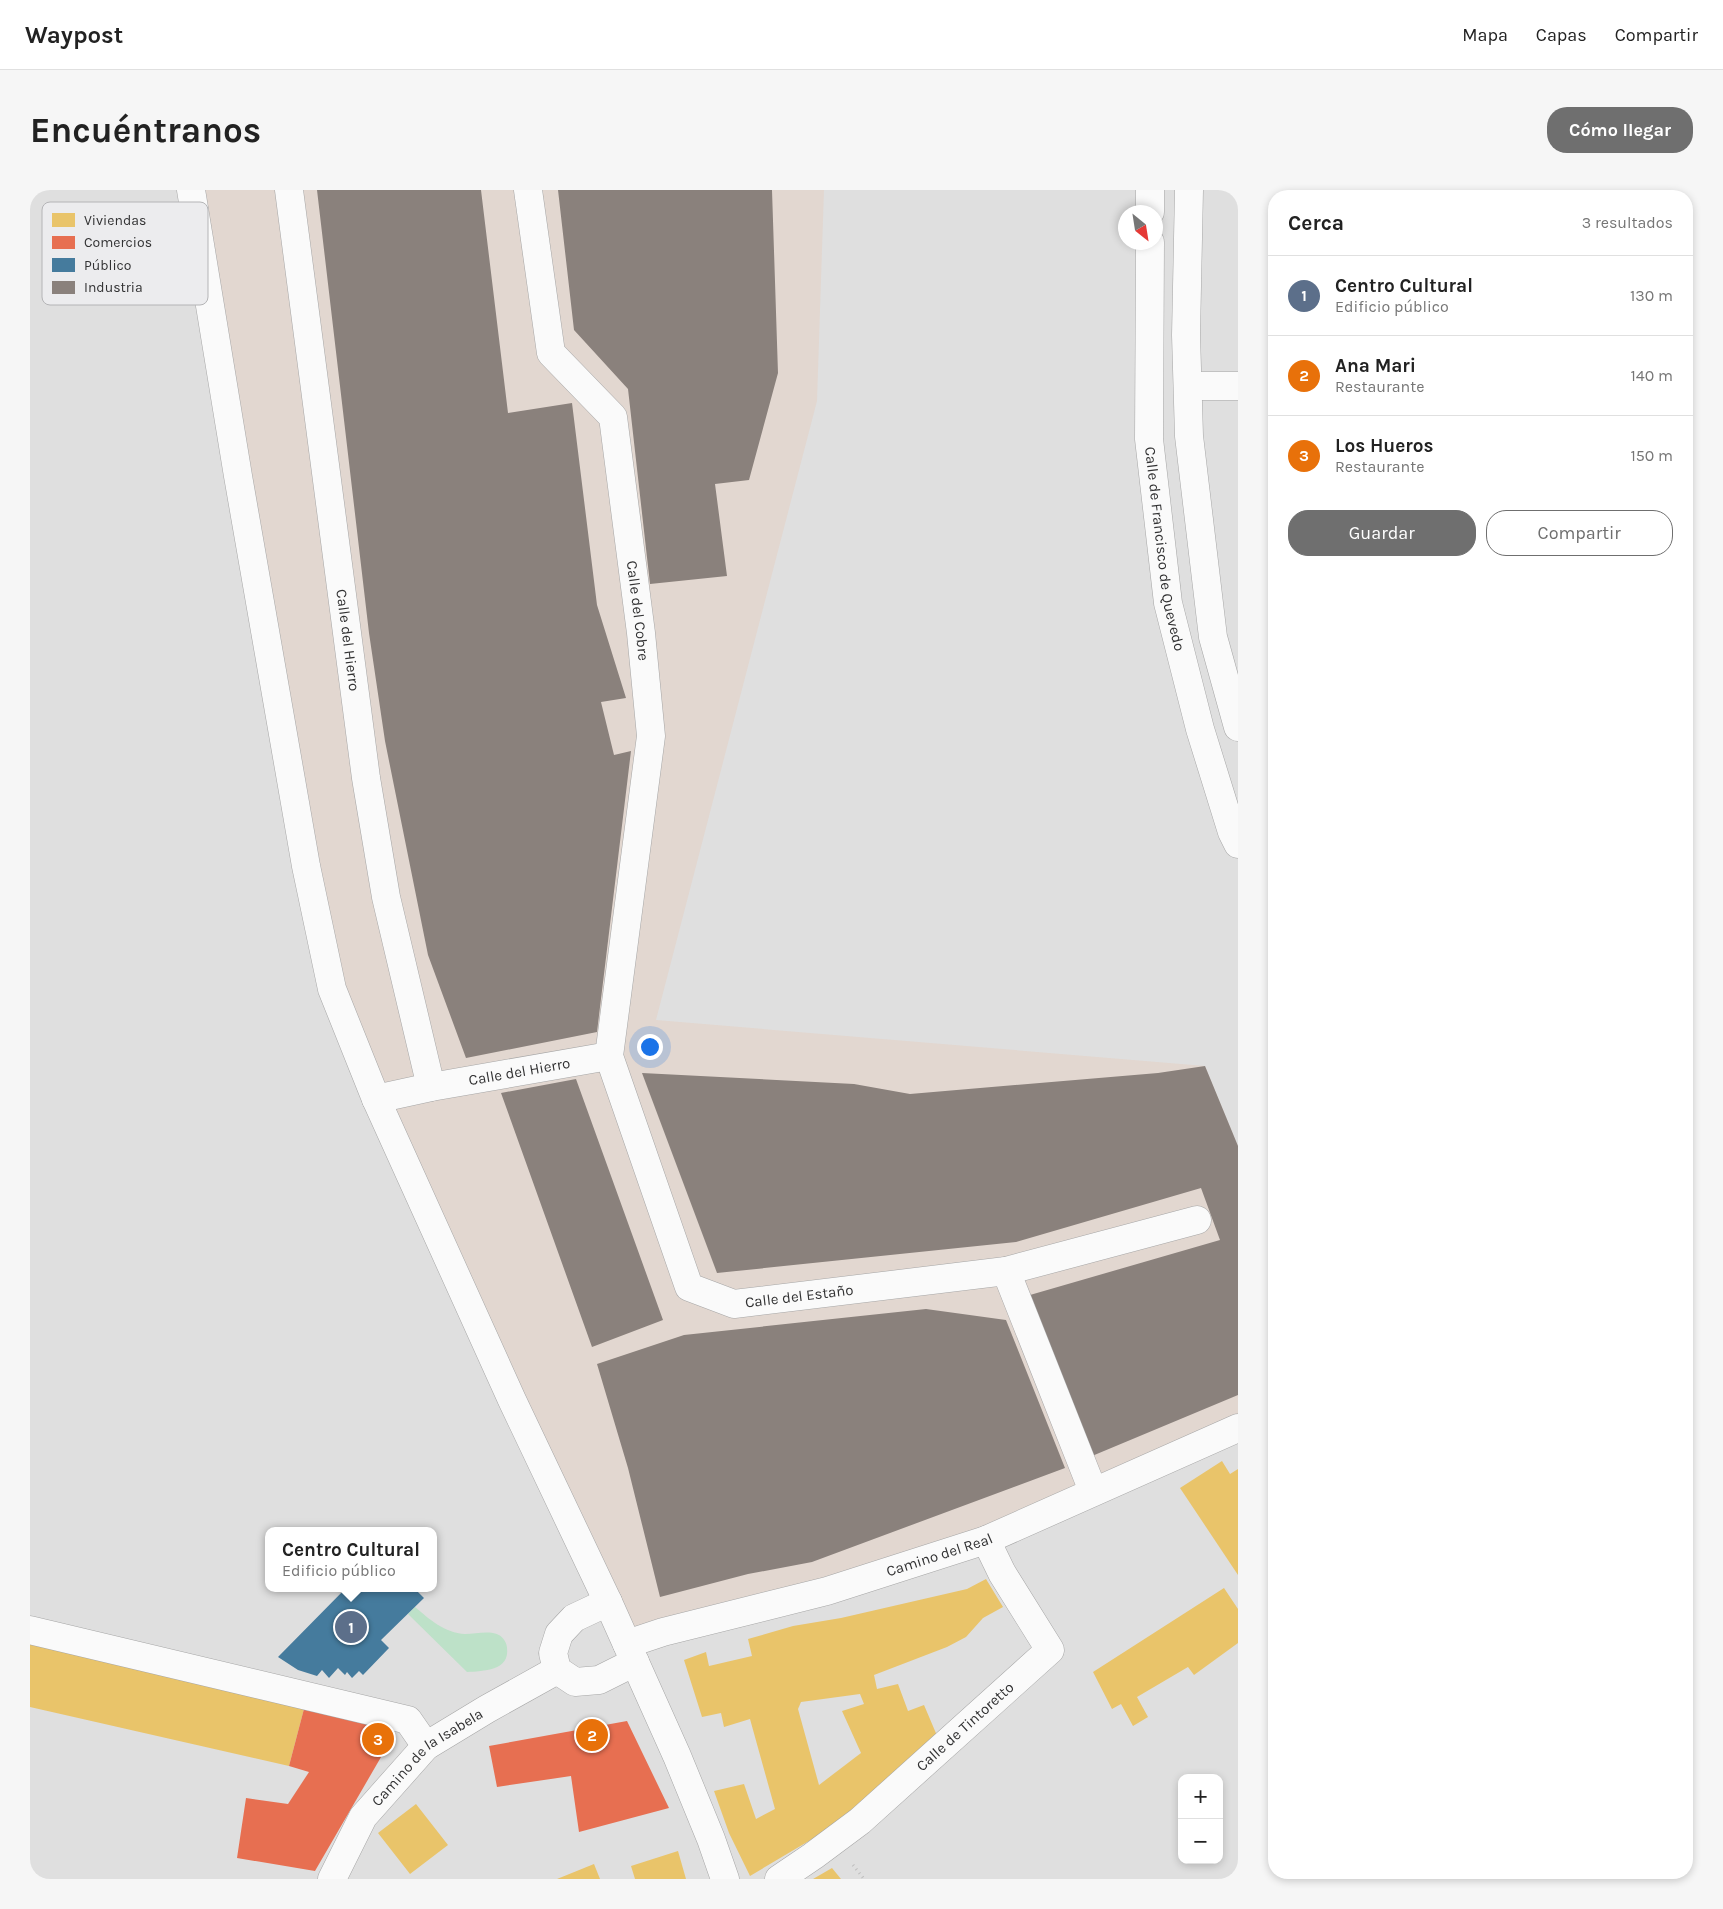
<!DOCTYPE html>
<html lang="es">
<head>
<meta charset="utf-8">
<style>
	body { margin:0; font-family:Karla,sans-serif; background:#f6f6f6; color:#222 }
	.controls { position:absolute; right:15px; bottom:15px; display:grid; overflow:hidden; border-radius:10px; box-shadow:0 2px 8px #0003 }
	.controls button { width:45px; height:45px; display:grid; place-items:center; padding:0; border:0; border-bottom:1px solid #e0e0e0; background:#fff; color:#222; font:25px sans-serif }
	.compass { position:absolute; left:1088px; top:15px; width:45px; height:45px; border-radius:50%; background:#fff; box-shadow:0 2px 8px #0003; rotate:150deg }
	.you { position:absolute; left:619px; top:856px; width:18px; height:18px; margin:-12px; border:4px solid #fff; border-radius:50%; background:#1a73e8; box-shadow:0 0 0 8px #1a73e833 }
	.badge { display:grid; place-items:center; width:32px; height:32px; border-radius:50%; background:#6f6f6f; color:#fff; font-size:16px; font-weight:700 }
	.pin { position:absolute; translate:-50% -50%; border:2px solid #fff; box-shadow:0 1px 5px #0006 }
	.popup { position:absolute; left:235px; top:1337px; width:172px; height:65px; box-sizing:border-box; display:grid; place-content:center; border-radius:10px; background:#fff; filter:drop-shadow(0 1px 4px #0005); font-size:16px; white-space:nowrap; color:#767676 }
	.popup b { font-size:19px; color:#222 }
	.popup::after { content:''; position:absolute; left:50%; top:100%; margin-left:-10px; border:10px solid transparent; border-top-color:#fff }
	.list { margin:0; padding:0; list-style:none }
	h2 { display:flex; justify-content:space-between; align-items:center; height:65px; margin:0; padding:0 20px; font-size:21px }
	h2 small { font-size:16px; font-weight:400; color:#767676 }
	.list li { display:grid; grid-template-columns:32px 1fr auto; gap:15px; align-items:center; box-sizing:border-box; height:80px; padding:0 20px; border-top:1px solid #e0e0e0 }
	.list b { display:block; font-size:19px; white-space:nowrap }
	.list p { margin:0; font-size:16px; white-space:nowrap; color:#767676 }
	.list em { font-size:16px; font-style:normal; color:#767676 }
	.actions { display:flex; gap:10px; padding:15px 20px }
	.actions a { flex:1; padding:11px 0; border:1px solid #6f6f6f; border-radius:20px; text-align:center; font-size:18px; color:#6f6f6f }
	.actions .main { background:#6f6f6f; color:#fff }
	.map { position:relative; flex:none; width:1208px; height:1689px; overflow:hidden; border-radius:20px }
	header { display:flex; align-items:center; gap:30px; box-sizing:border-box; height:70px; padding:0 25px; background:#fff; border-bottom:1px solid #e0e0e0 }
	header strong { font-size:24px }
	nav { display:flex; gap:28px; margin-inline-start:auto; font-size:18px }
	.intro { display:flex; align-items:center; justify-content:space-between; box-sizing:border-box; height:120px; padding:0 30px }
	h1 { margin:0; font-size:35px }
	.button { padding:12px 22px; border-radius:20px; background:#6f6f6f; color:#fff; font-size:18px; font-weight:700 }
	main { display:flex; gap:30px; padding:0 30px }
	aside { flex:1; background:#fff; border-radius:20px; box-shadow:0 2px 8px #0003 }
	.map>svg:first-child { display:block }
</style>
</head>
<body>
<header>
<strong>Waypost</strong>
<nav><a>Mapa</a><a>Capas</a><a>Compartir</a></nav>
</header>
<div class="intro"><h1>Encuéntranos</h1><a class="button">Cómo llegar</a></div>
<main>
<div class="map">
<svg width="1208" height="1689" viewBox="0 0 1208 1689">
	<rect width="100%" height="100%" fill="#dfdfdf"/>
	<path fill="#e2d7d0" d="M161 0H794L787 211 626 830 1175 876 1208 956V1238L1063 1301 597 1454 302 799Z"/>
	<path fill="#bde1c8" d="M385 1417C399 1429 415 1443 435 1444 446 1444 459 1440 469 1445 473 1447 477 1453 477 1458 480 1481 453 1481 437 1482L378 1424Z"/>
	<path fill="#e9c46a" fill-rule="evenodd" d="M1192 1271 1200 1284 1208 1279V1385L1150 1298Z
		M956 1389 973 1417 953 1428 936 1447 917 1457 844 1485 847 1499 868 1494 878 1521 894 1515 908 1548 824 1619 789 1645 720 1686 699 1643 684 1601 714 1594 726 1629 745 1619 720 1529 694 1537 691 1523 672 1527 654 1470 676 1462 679 1476 722 1466 718 1449 763 1436 811 1428 937 1399ZM830 1504 834 1514 812 1521 831 1563 789 1595 768 1519 771 1512Z
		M1194 1398 1208 1419V1453L1164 1485 1158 1477 1107 1507 1118 1527 1103 1536 1091 1514 1082 1519 1063 1482Z
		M0 1454 275 1515 259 1576 0 1517Z
		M386 1614 418 1655 380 1684 348 1643Z
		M648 1661 656 1689H605L601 1676Z
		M564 1674 570 1689H527Z
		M802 1678 811 1689H783Z"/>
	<path fill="#e76f51" d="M275 1515 357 1538 358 1555 285 1681 207 1668 216 1608 258 1614 279 1582 259 1576Z
		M597 1531 639 1618 549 1642 541 1586 467 1597 459 1556Z"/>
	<path fill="#457b9d" d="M316 1398H384L394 1408 351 1450 359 1458 333 1485 329 1481 322 1488 317 1482 315 1485 308 1478 299 1488 292 1480 287 1486 268 1480 248 1467Z"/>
	<path fill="#8a817c" d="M287 0H451L478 223 542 213 567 415 596 508 571 512 584 565 601 561 567 842 436 868 398 765 355 551 339 443Z
		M528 0H742L748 183 719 290 685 294 697 386 620 394 598 199 544 140Z
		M1175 876 1208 956V1205L1062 1266 1000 1105 1190 1050 1171 998 986 1052 687 1083 612 883 824 894 880 904 1128 883Z
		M546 889 633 1130 562 1157 471 903Z
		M896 1119 976 1130 1035 1278 782 1372 718 1384 630 1407 598 1278 567 1174 654 1145Z"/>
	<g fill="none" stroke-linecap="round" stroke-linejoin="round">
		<g stroke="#a6a6a6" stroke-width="29">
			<g id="minor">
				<path d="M161 0 208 286 276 676 302 799 346 909 482 1210 578 1412 647 1566 681 1649 695 1689"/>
				<path id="s1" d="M259 0 336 588 356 707 401 897"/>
				<path id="s2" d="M498 0 521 163 583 227 611 443 621 546 579 866 659 1097 704 1114 976 1081 1167 1030"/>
				<path d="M1159 0 1156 145 1159 246 1183 447 1208 537"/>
				<path d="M1120 22V0"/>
				<path id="s3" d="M1120 52 1119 249 1138 413 1170 539 1202 642 1208 654"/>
				<path d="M1158 196H1208"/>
				<path id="s4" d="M346 909 401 897 579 866"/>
				<path d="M976 1081 1063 1301"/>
				<path d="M578 1412 544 1428 529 1444 523 1463 527 1480 545 1492 569 1490 605 1472"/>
				<path d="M0 1440 378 1530 396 1556"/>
				<path id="s5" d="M597 1454 633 1442 797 1401 956 1350 1208 1238"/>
				<path id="s6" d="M302 1689 333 1627 396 1556 457 1519 527 1480"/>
				<path id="s7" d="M749 1689 783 1666 830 1631 1020 1460 972 1383 956 1350"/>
			</g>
		</g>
		<path stroke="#bebebe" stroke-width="3" stroke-dasharray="1 4" stroke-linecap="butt" d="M823 1675 834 1689"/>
		<use href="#minor" stroke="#fafafa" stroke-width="28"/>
	</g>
	<g text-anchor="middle" stroke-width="5" stroke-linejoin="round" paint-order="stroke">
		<g font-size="15" fill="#323233" stroke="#ececee">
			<text dy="5" stroke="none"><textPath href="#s3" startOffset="308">Calle de Francisco de Quevedo</textPath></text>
			<text dy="5" stroke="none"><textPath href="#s2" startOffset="449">Calle del Cobre</textPath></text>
			<text dy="5" stroke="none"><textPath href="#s1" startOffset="454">Calle del Hierro</textPath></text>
			<text dy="5" stroke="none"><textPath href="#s4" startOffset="146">Calle del Hierro</textPath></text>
			<text dy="5" stroke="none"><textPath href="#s2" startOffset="1256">Calle del Estaño</textPath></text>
			<text dy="5" stroke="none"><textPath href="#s5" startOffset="325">Camino del Real</textPath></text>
			<text dy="5" stroke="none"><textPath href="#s7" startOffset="241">Calle de Tintoretto</textPath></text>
			<text dy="5" stroke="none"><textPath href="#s6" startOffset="158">Camino de la Isabela</textPath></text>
		</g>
	</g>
	<rect x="12" y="12" width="166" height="103" rx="8" fill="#ececee" stroke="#b4b4b6" stroke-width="1"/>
	<rect x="22" y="23" width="23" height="14" fill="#e9c46a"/>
	<rect x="22" y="46" width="23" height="13" fill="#e76f51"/>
	<rect x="22" y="68" width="23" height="14" fill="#457b9d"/>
	<rect x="22" y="91" width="23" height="13" fill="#8a817c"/>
	<g font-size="14" fill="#323233">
		<text x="54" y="35">Viviendas</text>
		<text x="54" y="57">Comercios</text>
		<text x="54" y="80">Público</text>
		<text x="54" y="102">Industria</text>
	</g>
</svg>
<div class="controls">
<button>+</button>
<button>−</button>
</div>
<svg class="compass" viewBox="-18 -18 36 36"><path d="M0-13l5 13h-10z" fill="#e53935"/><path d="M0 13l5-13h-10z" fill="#767676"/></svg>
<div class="you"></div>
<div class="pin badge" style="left:321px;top:1437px;background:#5c6f8a">1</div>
<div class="popup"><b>Centro Cultural</b>Edificio público</div>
<div class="pin badge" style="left:562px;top:1545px;background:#e8710a">2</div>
<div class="pin badge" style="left:348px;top:1549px;background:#e8710a">3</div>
</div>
<aside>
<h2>Cerca<small>3 resultados</small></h2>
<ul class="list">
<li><span class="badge" style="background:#5c6f8a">1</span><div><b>Centro Cultural</b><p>Edificio público</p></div><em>130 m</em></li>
<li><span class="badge" style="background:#e8710a">2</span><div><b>Ana Mari</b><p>Restaurante</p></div><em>140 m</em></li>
<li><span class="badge" style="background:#e8710a">3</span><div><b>Los Hueros</b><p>Restaurante</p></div><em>150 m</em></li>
</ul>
<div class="actions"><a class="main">Guardar</a><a>Compartir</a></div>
</aside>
</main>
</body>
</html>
